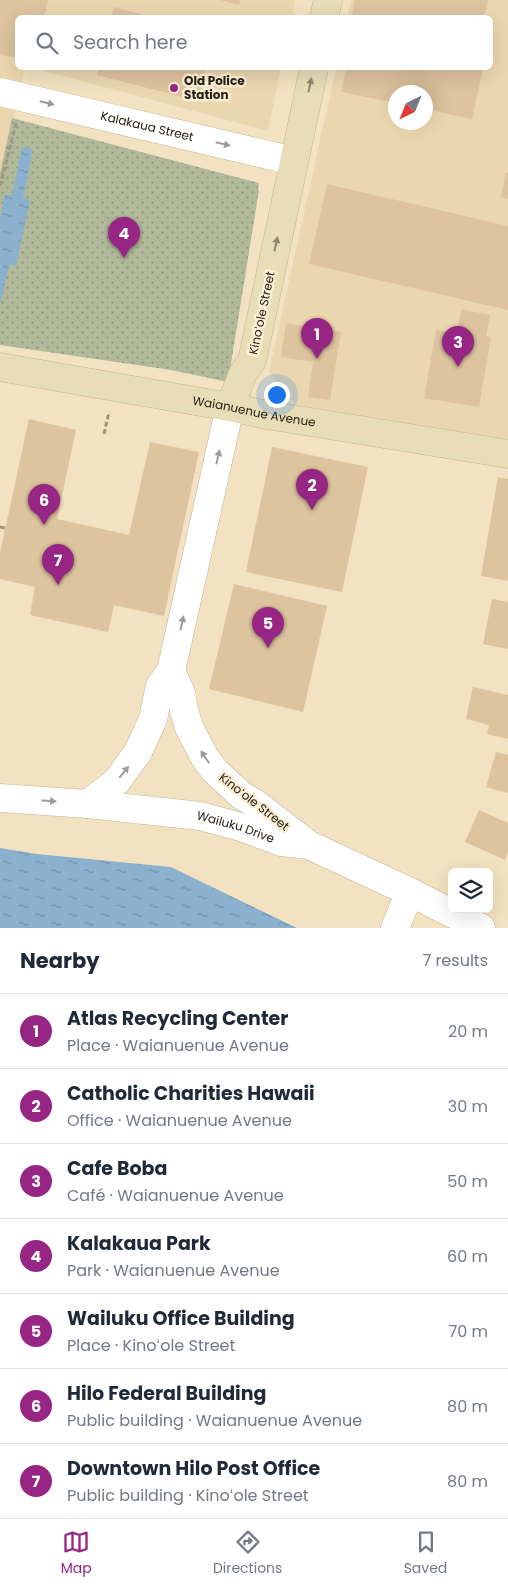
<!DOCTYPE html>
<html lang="en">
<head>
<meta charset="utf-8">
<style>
	body { margin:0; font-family:Poppins,sans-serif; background:#f6f6f7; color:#1f2937 }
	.controls { position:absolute; right:15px; bottom:15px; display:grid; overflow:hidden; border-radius:8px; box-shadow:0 5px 20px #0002 }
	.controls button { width:45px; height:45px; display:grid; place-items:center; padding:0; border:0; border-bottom:1px solid #e0e1e3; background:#fff; color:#1f2937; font:25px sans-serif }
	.compass { position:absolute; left:388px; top:85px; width:45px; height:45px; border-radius:50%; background:#fff; box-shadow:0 5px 20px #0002; rotate:223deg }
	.you { position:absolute; left:276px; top:394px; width:18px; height:18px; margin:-12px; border:4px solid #fff; border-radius:50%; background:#1a73e8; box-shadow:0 0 0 8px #1a73e833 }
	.badge { display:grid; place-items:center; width:32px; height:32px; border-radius:50%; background:#972583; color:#fff; font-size:16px; font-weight:700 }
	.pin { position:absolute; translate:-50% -41px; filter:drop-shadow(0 1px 2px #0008) }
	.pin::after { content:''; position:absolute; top:26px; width:18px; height:15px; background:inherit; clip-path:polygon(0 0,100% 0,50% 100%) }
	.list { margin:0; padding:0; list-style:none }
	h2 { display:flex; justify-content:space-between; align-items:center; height:65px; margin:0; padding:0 20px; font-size:21px }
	h2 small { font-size:16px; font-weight:400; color:#747a83 }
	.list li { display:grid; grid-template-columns:32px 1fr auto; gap:15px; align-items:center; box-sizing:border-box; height:75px; padding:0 20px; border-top:1px solid #e0e1e3 }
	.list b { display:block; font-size:19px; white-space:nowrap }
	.list p { margin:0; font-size:16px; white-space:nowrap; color:#747a83 }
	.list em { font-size:16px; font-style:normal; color:#747a83 }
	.icon { flex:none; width:28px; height:28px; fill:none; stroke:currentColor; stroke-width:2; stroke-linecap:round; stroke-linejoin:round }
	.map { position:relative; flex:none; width:508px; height:928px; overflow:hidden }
	.search { position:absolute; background:#fff; box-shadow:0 5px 20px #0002; left:15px; right:15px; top:15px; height:55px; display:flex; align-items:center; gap:12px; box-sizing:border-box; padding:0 18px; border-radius:8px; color:#747a83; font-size:19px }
	.sheet { height:590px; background:#fff }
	nav { display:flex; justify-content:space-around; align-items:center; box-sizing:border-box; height:70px; border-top:1px solid #e0e1e3; background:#fff; font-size:14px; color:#747a83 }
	nav a { display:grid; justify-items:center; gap:2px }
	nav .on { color:#972583 }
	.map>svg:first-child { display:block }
</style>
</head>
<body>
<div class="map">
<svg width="508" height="928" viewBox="0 0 508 928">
	<defs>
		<pattern id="grass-dots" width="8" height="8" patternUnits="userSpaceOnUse" patternTransform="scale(1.25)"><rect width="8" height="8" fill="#b2b99b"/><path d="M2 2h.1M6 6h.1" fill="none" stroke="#91967d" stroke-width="1.8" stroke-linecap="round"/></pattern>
		<pattern id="water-ripples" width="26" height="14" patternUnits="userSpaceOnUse" patternTransform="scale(1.25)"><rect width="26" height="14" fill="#8cb1ce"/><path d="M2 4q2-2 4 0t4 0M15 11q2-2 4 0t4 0" fill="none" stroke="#7290a6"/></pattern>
	</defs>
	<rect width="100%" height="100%" fill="#f2e2c1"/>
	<path fill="#ead7af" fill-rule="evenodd" d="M0 0H295L292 17 18 18V68H25L0 173Z
		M351 0H508V445L465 440 295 404 269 372 336 68H490V18L347 17ZM396 92H426V122H396Z
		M33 68H281L268 131Z"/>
	<path fill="url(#grass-dots)" d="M12 118 259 183 258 189 259 190 228 382 171 370 0 345V173Z"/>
	<path fill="url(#water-ripples)" d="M22 147 33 150 23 198 30 200 16 266 9 265 0 306V217L5 195H12Z
		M0 848 37 854 171 867 297 928H0Z"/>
	<path fill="#ddc39e" d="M0 0H48L44 18H18V58L0 55Z
		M220 0H240L239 5Z
		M355 0H488L484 18H351Z
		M114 7 152 17V18H111Z
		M99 68H206L198 101 97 75Z
		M346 68H483L472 119 426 109V92H396V103L341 92Z
		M506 172 508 173V199L501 197Z
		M327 184 508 226V310L309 264Z
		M461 309 490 315 486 336 491 337 479 407 424 398 436 330 457 333Z
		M286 323 341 332 330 400 308 397 313 362 281 357Z
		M29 419 76 430 57 519 129 535 150 442 199 452 164 616 114 605 108 632 30 615 35 587 0 579V553Z
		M272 447 368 467 342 592 246 572Z
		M498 477 508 479V581L481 576Z
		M234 584 327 606 303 712 209 689Z
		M492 599 508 602V649L483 644Z
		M473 687 508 695V739L487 734 489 725 466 719Z
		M496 752 508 755V793L486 787Z
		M479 810 508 823V852L505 860 465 842Z"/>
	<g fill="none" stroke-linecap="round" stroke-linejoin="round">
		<g stroke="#c3b494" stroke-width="29">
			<g id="street">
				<path id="s1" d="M0 92 294 161"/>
				<path d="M171 671 181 693 184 710 189 727 205 758 215 771 241 795 256 804 308 844"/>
				<path id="s2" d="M0 798 88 804 200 816 241 827 281 842 309 845 410 892 481 928"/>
				<path d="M88 804 117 781 138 752 153 719 160 686 171 671 230 407"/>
				<path d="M395 928 410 892"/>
			</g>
		</g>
		<g stroke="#c3b494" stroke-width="29">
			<g id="secondary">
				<path d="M324 18 328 0"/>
				<path id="s3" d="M0 367 230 407 267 415 508 454"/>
				<path d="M230 407 243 373 252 361 314 68"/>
			</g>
		</g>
		<path stroke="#a1957c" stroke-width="3" stroke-dasharray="5 2.5" stroke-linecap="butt" d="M0 186 17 120
			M104 434 109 412
			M0 527 5 528"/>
		<use href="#street" stroke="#fff" stroke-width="28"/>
		<use href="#secondary" stroke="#e7deb7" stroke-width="28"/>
	</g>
	<defs><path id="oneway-solid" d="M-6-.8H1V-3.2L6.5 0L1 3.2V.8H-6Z" transform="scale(1.25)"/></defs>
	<g fill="#90886d">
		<use href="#oneway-solid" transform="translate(310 85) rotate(-78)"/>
		<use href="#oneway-solid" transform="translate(276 244) rotate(-78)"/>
	</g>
	<g fill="#9d9b95">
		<use href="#oneway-solid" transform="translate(47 103) rotate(13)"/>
		<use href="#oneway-solid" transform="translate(223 144) rotate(13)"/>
		<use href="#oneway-solid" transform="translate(218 457) rotate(-77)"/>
		<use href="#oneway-solid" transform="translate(182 623) rotate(-78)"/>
		<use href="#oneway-solid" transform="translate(205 757) rotate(-124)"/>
		<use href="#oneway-solid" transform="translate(124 772) rotate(-51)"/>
		<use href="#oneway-solid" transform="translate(49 801) rotate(4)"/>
	</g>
	<circle fill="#972583" stroke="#fcefd5" stroke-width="2" cx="174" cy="88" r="5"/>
	<g text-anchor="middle" stroke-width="5" stroke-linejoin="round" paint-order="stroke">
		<g font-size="12" font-weight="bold" fill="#262013" stroke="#fcefd5" text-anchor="start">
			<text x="184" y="85">Old Police<tspan x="184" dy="14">Station</tspan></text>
		</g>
		<g font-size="12" fill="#262013" stroke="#fcefd5">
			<text dy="4" stroke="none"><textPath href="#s1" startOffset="151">Kalakaua Street</textPath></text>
			<text transform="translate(262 313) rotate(-78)" y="4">Kinoʻole Street</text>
			<text dy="4" stroke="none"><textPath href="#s3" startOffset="258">Waianuenue Avenue</textPath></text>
			<text transform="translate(254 802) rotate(38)" y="4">Kinoʻole Street</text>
			<text dy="4" stroke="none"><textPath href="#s2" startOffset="238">Wailuku Drive</textPath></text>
		</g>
	</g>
</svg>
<div class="controls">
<button><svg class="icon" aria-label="layers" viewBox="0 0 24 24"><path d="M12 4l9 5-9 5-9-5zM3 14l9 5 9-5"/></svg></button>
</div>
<svg class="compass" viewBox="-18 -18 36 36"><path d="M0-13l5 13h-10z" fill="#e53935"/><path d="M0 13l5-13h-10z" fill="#747a83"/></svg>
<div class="you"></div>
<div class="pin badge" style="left:317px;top:359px">1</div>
<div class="pin badge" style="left:312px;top:510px">2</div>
<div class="pin badge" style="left:458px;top:367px">3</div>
<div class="pin badge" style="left:124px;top:258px">4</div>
<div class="pin badge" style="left:268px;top:648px">5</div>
<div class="pin badge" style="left:44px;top:525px">6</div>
<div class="pin badge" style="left:58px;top:585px">7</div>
<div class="search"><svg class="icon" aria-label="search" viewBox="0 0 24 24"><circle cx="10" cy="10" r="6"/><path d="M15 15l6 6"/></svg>Search here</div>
</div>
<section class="sheet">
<h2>Nearby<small>7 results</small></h2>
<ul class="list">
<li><span class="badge">1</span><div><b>Atlas Recycling Center</b><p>Place · Waianuenue Avenue</p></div><em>20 m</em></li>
<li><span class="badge">2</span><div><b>Catholic Charities Hawaii</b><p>Office · Waianuenue Avenue</p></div><em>30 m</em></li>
<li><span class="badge">3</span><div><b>Cafe Boba</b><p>Café · Waianuenue Avenue</p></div><em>50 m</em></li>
<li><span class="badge">4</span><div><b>Kalakaua Park</b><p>Park · Waianuenue Avenue</p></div><em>60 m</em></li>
<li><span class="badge">5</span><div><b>Wailuku Office Building</b><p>Place · Kinoʻole Street</p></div><em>70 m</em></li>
<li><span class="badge">6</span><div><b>Hilo Federal Building</b><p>Public building · Waianuenue Avenue</p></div><em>80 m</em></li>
<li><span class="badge">7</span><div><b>Downtown Hilo Post Office</b><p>Public building · Kinoʻole Street</p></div><em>80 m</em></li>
</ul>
</section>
<nav>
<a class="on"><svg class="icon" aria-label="map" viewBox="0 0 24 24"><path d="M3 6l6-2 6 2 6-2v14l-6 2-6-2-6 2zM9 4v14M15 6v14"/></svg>Map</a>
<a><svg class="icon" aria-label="directions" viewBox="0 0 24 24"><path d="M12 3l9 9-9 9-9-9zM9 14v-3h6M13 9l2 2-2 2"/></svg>Directions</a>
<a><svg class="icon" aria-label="saved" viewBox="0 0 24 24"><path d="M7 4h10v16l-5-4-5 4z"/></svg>Saved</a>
</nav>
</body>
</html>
